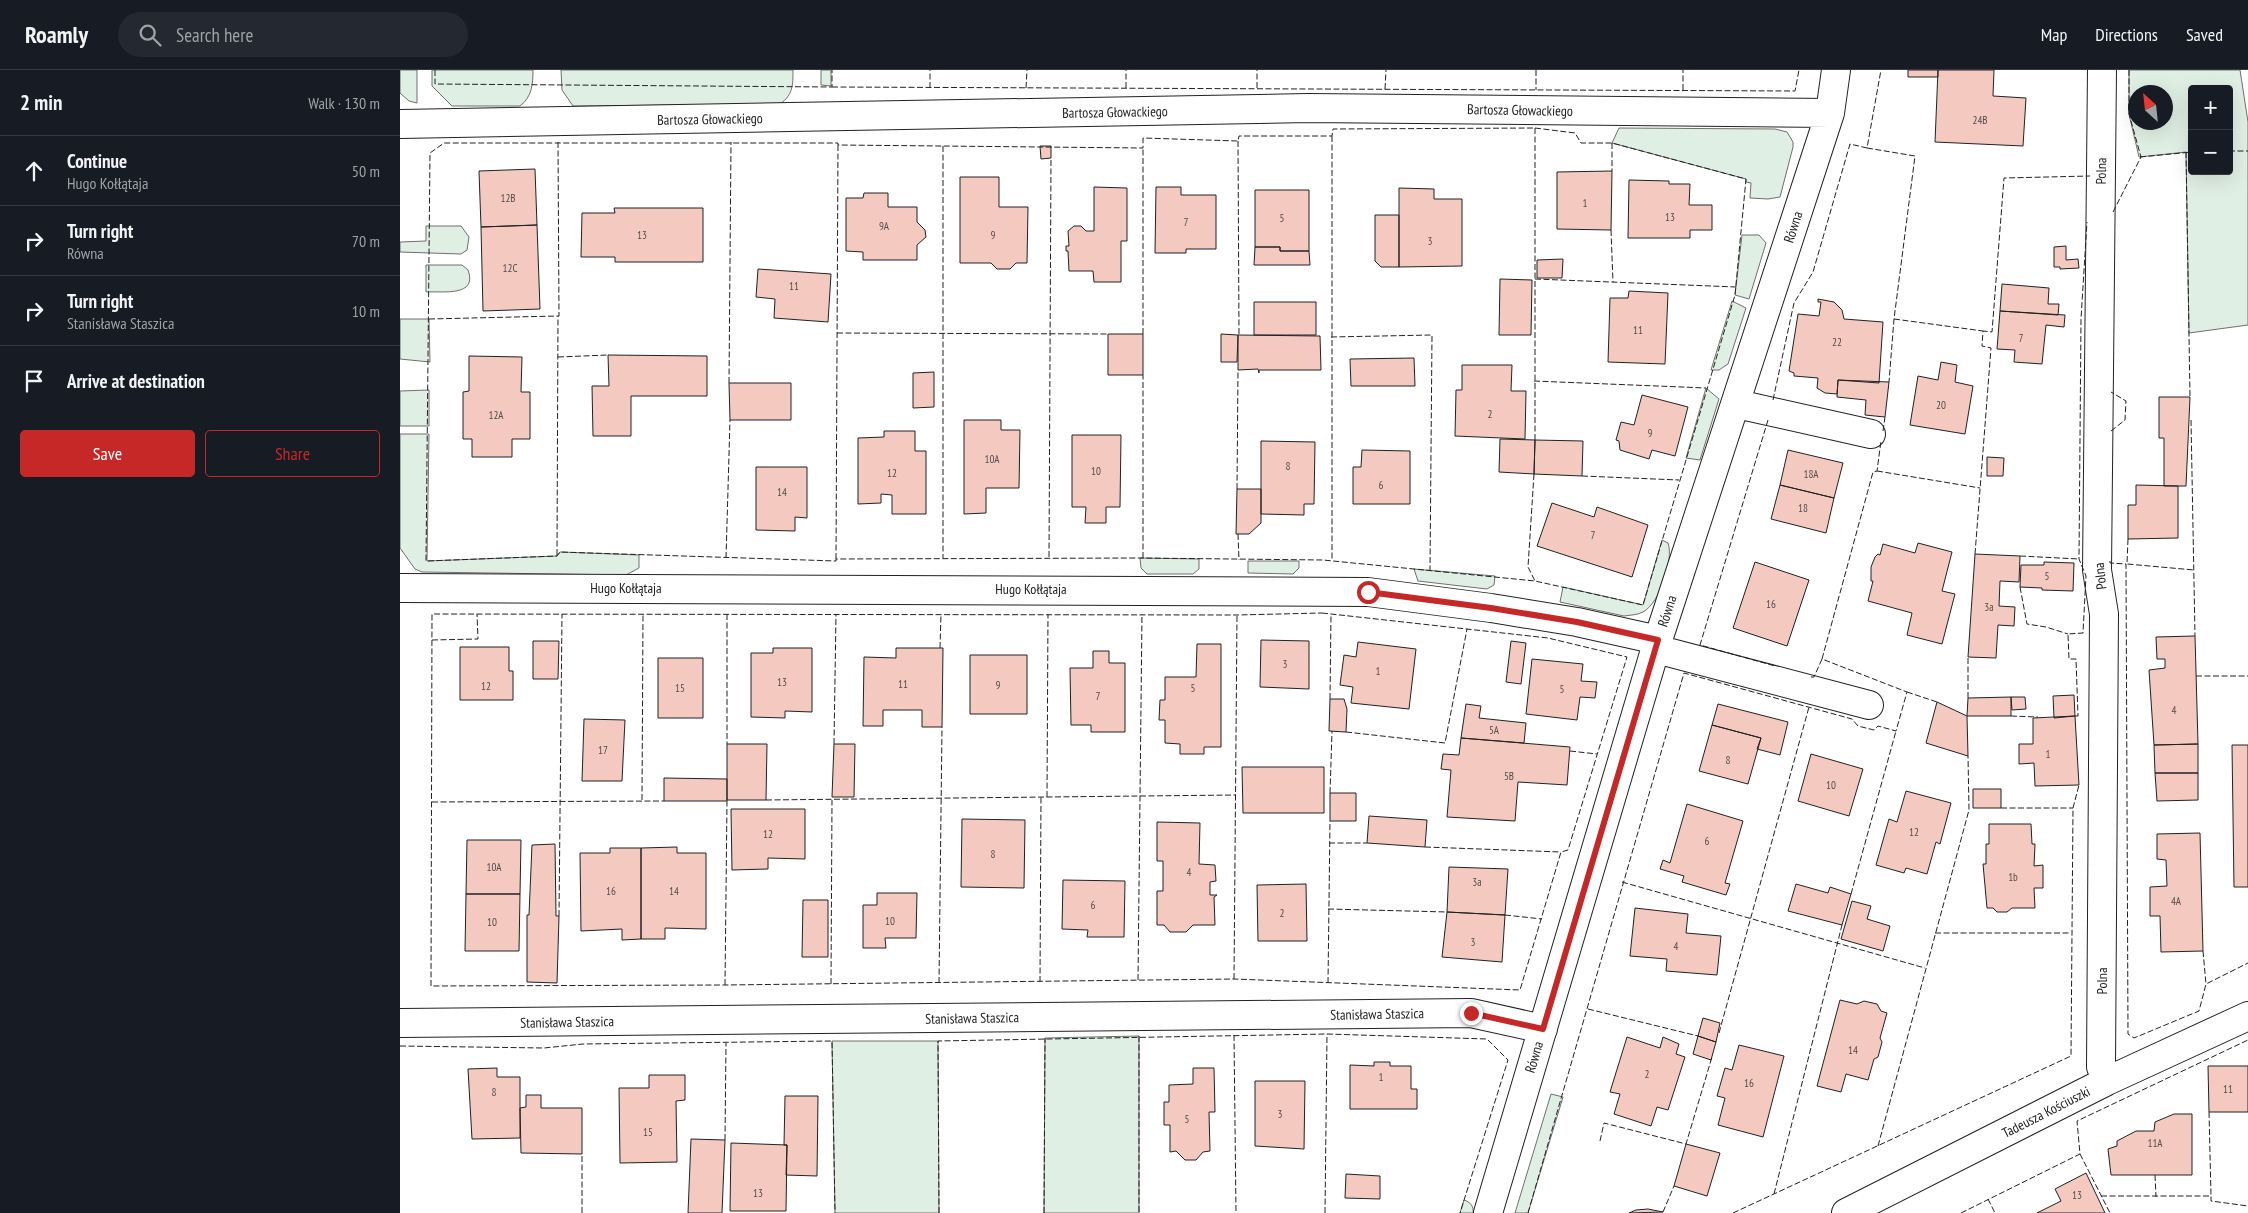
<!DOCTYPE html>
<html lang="en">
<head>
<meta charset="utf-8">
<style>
	body { margin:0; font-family:"PT Sans Narrow",sans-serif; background:#242831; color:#f1f3f6 }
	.controls { position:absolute; right:15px; top:15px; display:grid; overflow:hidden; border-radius:5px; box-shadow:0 5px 20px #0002 }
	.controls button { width:45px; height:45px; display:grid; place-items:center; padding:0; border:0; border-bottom:1px solid #363941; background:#171b24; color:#f1f3f6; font:25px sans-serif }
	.compass { position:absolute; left:1728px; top:15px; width:45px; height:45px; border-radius:50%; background:#171b24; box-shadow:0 5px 20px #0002; rotate:333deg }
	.stop { position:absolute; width:15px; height:15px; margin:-11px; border:4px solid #c62828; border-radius:50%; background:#fff }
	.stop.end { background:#c62828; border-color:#fff; box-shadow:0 1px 5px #0008 }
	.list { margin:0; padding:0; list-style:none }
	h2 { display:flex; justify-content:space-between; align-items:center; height:65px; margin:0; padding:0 20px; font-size:21px }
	h2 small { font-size:16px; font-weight:400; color:#9ea1a6 }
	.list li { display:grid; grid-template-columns:32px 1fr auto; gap:15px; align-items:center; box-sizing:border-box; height:70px; padding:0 20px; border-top:1px solid #363941 }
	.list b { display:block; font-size:19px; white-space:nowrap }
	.list p { margin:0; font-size:16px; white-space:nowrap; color:#9ea1a6 }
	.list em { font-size:16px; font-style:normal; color:#9ea1a6 }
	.actions { display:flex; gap:10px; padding:15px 20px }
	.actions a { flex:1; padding:11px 0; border:1px solid #c62828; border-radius:5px; text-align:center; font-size:18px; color:#c62828 }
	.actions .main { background:#c62828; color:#fff }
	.icon { flex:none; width:28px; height:28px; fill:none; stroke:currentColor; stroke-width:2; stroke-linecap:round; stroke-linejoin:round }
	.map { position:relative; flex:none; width:1848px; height:1143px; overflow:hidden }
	header { display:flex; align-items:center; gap:30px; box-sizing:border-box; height:70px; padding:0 25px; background:#171b24; border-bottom:1px solid #363941 }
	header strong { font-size:24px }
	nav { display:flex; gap:28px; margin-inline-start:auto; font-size:18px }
	.search { width:350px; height:45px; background:#242831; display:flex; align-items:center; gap:12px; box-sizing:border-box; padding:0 18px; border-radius:28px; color:#9ea1a6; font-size:19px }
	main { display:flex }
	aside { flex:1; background:#171b24 }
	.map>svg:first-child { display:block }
</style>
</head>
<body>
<header>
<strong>Roamly</strong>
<div class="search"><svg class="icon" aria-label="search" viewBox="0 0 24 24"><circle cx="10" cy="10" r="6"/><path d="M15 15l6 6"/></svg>Search here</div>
<nav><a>Map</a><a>Directions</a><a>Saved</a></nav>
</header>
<main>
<aside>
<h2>2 min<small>Walk · 130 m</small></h2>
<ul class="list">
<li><svg class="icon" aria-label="ahead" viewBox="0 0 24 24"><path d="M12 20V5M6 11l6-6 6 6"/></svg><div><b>Continue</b><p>Hugo Kołłątaja</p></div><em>50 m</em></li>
<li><svg class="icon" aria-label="right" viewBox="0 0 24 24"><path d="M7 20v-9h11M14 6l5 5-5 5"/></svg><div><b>Turn right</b><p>Równa</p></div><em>70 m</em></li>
<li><svg class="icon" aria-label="right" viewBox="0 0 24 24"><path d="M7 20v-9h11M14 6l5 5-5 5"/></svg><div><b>Turn right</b><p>Stanisława Staszica</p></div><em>10 m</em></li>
<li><svg class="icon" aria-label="arrive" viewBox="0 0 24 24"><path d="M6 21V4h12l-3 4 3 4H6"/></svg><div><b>Arrive at destination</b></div></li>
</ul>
<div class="actions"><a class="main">Save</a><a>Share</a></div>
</aside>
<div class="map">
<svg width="1848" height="1143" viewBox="0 0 1848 1143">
	<rect width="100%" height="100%" fill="#fff"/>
	<path fill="#e0efe3" stroke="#6f6f6f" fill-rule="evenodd" d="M0 0H17V33L9 31 0 23Z
		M32 0H133C133 14 132 27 120 36H52L32 16Z
		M161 0H393C393 15 393 25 380 34L173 36 162 20Z
		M421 0H431V16L421 15Z
		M1729 0H1840L1848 52V255L1789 263 1786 82 1739 87 1729 44ZM1792 19H1829V101H1792ZM1736 22H1766V52H1736Z
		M1219 58 1375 59 1387 62 1393 72V77L1380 127 1368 129 1350 128 1351 113 1346 112V109L1212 73Z
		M26 156H61L69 167 67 180 61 184 0 182V172L26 171Z
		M1342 165H1359L1366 173 1349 229 1335 225Z
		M26 195H62L68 200C78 227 43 221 26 222Z
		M1332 231 1346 238 1328 294 1319 300H1311Z
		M0 249H29L30 292 0 289Z
		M1306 318 1319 329 1300 390 1286 388Z
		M29 320V356H0V321Z
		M0 364H29L27 491 157 486 160 482 239 485V498L226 505 22 502 15 499 0 478Z
		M1262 470 1268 473C1274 489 1260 533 1243 542 1237 545 1231 545 1224 546L1160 532 1163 517 1243 535Z
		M740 488 799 489V499L793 504H747L741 498Z
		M848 491H899V498L893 504 848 503Z
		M1014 499 1095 506 1094 515 1087 519 1018 511Z
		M739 966V1143H644L645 968Z
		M432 971H538L539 1143H435Z
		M1151 1024 1163 1027 1128 1143H1115Z
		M1064 1130C1070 1132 1074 1136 1073 1143H1060Z"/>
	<path fill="#f3c9c0" stroke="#222" d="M1508 0H1538V7H1508Z
		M1538 0H1594L1593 26 1626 28 1623 76 1535 72Z
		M640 76H651V88L641 89Z
		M135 99 137 155 81 157 79 101Z
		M1212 101 1211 160 1157 159V102Z
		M560 107H599V137H628L627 193H616L610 199H597L591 193H560Z
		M1229 110 1269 111V114H1290L1289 135H1312V160H1290V168H1228Z
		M694 117 727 118V171H721V212H694L693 201H669L668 181H666V176H669L668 161 674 156H681L686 161H694Z
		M756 117H781V125H816V179H786V183H755Z
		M999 118 1034 119V129H1062V196L999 197Z
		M855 120H909V181H880V177H855Z
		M464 123H488V137H517V152L525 160 526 167 517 175V190H463V182L446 181V128H463Z
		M214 138H303V192H215V187H181L182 143H215Z
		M975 145H999V197H981L975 191Z
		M137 155 140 239 83 241 81 157Z
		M1666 176V190L1678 189 1679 198 1660 199V197H1654V177Z
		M855 177H880V181H909L910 195H854Z
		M1163 189 1162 208H1137V190Z
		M358 199 431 204 428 252 374 248 375 229 356 227Z
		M1100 209 1132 210 1131 265H1099Z
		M1602 214 1649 218 1648 234H1659L1658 245 1600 241Z
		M1229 221 1268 223 1265 294 1208 292 1210 228H1228Z
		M1418 229 1434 232 1442 240 1444 249 1483 252 1479 313 1438 310 1437 324 1425 323 1417 318 1418 308 1394 306V303L1389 301 1398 244 1419 246 1421 232H1418Z
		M854 232H916V265H854Z
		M1600 241 1665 245 1664 257 1646 255 1642 294 1614 292 1615 280 1597 279Z
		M708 264H743V305H708Z
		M821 264 838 265 837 292H821Z
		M838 265 920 266 921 300H859V303L858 299 838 300Z
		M208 285 307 286V326H231V366H193L192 316H209Z
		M69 286 122 287 121 322H130V369H112V387H72V369H63V322L69 321Z
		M1014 288 1015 316H951L950 289Z
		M1541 292 1557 295 1555 312 1573 316 1565 364 1510 355 1518 306 1538 310Z
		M1062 295H1112L1111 321H1126L1125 369 1055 366 1056 320H1062Z
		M534 302V337L513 338V303Z
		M1438 310 1489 312 1485 347 1465 345 1466 330 1437 327Z
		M329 313H391V350H330Z
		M1242 325 1288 337 1275 386 1252 380 1249 389 1220 380 1219 371 1216 370 1221 352 1234 355Z
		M1759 327H1790L1786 416H1764V368H1759Z
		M564 350H601V360H620L619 418H586V443L564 444Z
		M484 361H515V381H526V444H492V425L481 424V433L458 434V368L484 367Z
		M672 365H721L720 437H706V453H685L686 437H672Z
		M1100 369 1135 370 1134 404 1099 402Z
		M1135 370 1183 371 1182 406 1134 404Z
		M861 371 915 372 914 434H904V445L861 444Z
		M962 380 1010 381V434H953V397H961Z
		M1388 380 1443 393 1434 428 1380 415Z
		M1587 387 1604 388 1603 406H1587Z
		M356 397H407V448L395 447V461L356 460Z
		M1380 415 1434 428 1426 463 1371 449Z
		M1736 415 1778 416V468L1728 469V435H1736Z
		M837 419H861V453L849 464H836Z
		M1152 433 1194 447 1197 437 1248 455 1232 507 1137 476Z
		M1518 473 1552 482 1542 521 1555 524 1542 574 1507 565 1512 543 1468 531 1473 511H1471V497L1475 487 1478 484 1480 485 1483 474 1515 483Z
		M1575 484 1620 486 1619 512 1600 511 1599 536 1615 537 1614 556 1598 555 1596 588 1568 587Z
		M1355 492 1409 510 1387 576 1333 558Z
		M1644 492 1674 493 1673 521 1642 520V518L1620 517 1621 495H1644Z
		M1795 566 1798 674 1754 675 1749 600 1765 598V589H1757L1756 567Z
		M861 570 909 571V619L860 617Z
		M133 571H159L158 609H133Z
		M1111 571 1126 573 1121 614 1106 612Z
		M958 572 1016 579 1009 639 951 633 953 617 940 615 944 585 956 587Z
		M797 574H821V677H804V684H780V674L765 673V650H759L760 630H765V607H796Z
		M60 577H109V601H113V630H60Z
		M373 578H412V642L385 641V648L351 647V583H373Z
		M496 578H543L542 657H522V640H483V656H463L464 587 496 588Z
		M693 581H709V593H725V662H691V655H671L670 598H693Z
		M570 585H627V644H570Z
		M258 588H303V648H258Z
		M1132 589 1183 594 1181 611 1197 612 1195 628 1180 627 1177 650 1126 644Z
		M1674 625 1675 646 1654 648 1653 626Z
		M1611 627H1625L1626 639 1612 640Z
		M1611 627V646H1567L1568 628Z
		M930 629H944L947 639 946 662 929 661Z
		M1537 632 1567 646 1568 686 1526 673Z
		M1066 634 1081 636 1079 648 1126 653 1124 673 1061 668Z
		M1318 634 1388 652 1380 685 1357 679 1361 668 1312 655Z
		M1675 646 1679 715 1635 716 1634 693 1619 694V674H1633V648Z
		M184 649 225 650 222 711H182Z
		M1312 655 1361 668 1348 714 1299 701Z
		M1061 668 1170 677 1167 715 1118 712 1115 751 1047 747 1051 700 1041 699 1043 684 1059 685Z
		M327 674H367L366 730H327Z
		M434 674H455L454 727H432Z
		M1798 674V703H1755L1754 675Z
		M1832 675H1848V817H1834Z
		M1411 684 1463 699 1449 746 1398 731Z
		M842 697H924V743H843Z
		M1755 703H1798V730L1757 731Z
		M264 708 327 709V731H264Z
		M1573 719H1601V738H1573Z
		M1506 721 1551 733 1540 774 1536 772 1527 804 1506 798 1504 803 1476 795 1489 749 1497 752Z
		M930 723H956V751H930Z
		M1287 734 1343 751 1325 813 1330 814 1326 825 1282 812 1284 806 1260 799 1263 790 1270 793Z
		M331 739H405V789L368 788V799L332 800Z
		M969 746 1027 750 1025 777 967 773Z
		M562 749 625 750 624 818 561 817Z
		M757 752 800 753 799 794 815 795 816 811 810 812V825H817L814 827 815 855H793L786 862H770L764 855H757V821H763V791H757Z
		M1589 754H1631L1632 774H1635L1634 796 1643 795V818H1634L1635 838H1612L1607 842H1597L1593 838H1587L1583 794H1586V774H1589Z
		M1800 763 1803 881 1761 882 1760 846H1750V817L1767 816 1766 790 1757 789V764Z
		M67 770H121L120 824H66Z
		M155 774 156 846H159L157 913 127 912V845H129L132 775Z
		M277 777V783H306V859L265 858V869H241V778Z
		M210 778H241V869L222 870V859L181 861 180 783H210Z
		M1049 797 1108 799 1105 845 1047 842Z
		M663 810 725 811 724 867H687L688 860 662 859Z
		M906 814 907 871H858L857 815Z
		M1396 814 1428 823 1430 817 1451 824 1442 855 1388 841Z
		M477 823H517L516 868H485L486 878H463V835H477Z
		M66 824H120L119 881H65Z
		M403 830H428V887H402Z
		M1452 831 1471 836 1467 849 1490 856 1483 881 1441 869Z
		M1235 838 1288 844 1286 863 1321 866 1317 905 1266 901 1267 889 1230 886Z
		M1047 842 1105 845 1102 892 1042 887Z
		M1440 930 1457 934 1464 931 1477 934 1481 941 1487 943 1480 968 1482 972 1478 987 1474 989 1468 1010 1446 1004 1441 1022 1417 1016Z
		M1303 948 1320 953 1316 972 1298 966Z
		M1298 966 1316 972 1311 990 1293 984Z
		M1227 967 1260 978 1263 967 1279 974 1276 984 1285 987 1268 1040 1257 1037 1251 1056 1214 1044 1220 1024 1210 1022Z
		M1339 975 1384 986 1363 1067 1318 1055 1325 1028 1317 1026 1325 998 1332 1000Z
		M974 992H990V996H1011V1019H1017V1039H950V995L974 996Z
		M1808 996H1848V1042H1809Z
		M97 998V1007H120V1068L72 1069 68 999Z
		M793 998H814L815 1042H809L810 1081 803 1082 796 1090H785L776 1081 770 1082V1055H764V1032H769V1015L793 1014Z
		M249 1005H285V1030L276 1031 277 1092 220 1093 219 1018H249Z
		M855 1011H905L904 1079 855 1076Z
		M126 1025H141V1038H182V1084L121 1083 120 1038 126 1037Z
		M385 1026H418L417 1106 386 1105 387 1075H384Z
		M1774 1044H1792V1105H1711L1708 1079 1717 1076V1071L1736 1061H1754L1755 1052Z
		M291 1069 325 1070 322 1143H288Z
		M331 1073 387 1075 386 1141H330Z
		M1286 1074 1320 1083 1307 1126 1274 1116Z
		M1686 1103 1705 1143H1637L1661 1131 1655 1119Z
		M946 1104 980 1106V1129L945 1128Z
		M1248 1139 1263 1142 1229 1143 1236 1140Z"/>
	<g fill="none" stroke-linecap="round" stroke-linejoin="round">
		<g stroke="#222" stroke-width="30">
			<path id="minor" d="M1702 0 1697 500 1704 544 1701 997 1707 1011
				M0 54 908 38 1430 43
				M1337 334 1471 364
				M0 518 968 522 1091 538 1177 552 1258 570
				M1256 579 1469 635
				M0 953 1071 943 1143 959
				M1088 1143 1258 570 1430 43 1436 0
				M1446 1143 1707 1011 1848 946"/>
		</g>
		<use href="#minor" stroke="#fff" stroke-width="28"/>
		<path stroke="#222" stroke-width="1" stroke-dasharray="6 2.5" stroke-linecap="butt" d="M35 0V14L432 17V0
			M1136 0V20
			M432 17 1395 21 1399 0
			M530 18V0
			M626 18 627 0
			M726 18V0
			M857 18V0
			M985 19 986 0
			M1283 20V0
			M1135 58 1175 63 1181 73H1212L1346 109 1335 225 1243 535 1135 511 923 490 740 488 436 489V491L160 482 157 486 26 491 30 83 44 73H438V75L743 78V68L838 71 839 66H932L933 59Z
			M1135 58V370
			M932 66V491
			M838 71 839 265
			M1212 73V101
			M543 76V488
			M1467 78 1515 86 1494 249 1489 312
			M1829 81H1848
			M1786 82 1790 327
			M1740 87 1792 82
			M1713 142 1741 87 1729 44V0
			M1211 160 1213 212
			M1135 209 1336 217
			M29 249 158 246
			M1494 249 1583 261
			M437 263 708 264
			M743 264V78
			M931 267 1032 265 1030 500
			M158 287 208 285
			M1134 311 1306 318
			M329 313 331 72
			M1373 330 1394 233 1413 202 1450 74 1467 78 1481 0
			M1368 350 1300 575 1375 596
			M1791 350 1795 566
			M1483 361 1485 347
			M1711 361 1725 350 1726 331 1711 322
			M1477 401 1580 418
			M1134 404 1128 497 1135 511
			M1182 406 1279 410
			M837 419 838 300
			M838 464 839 490
			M1728 469 1727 494 1794 500
			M1575 484 1591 278 1582 276 1583 261 1592 262 1604 108 1690 106
			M157 485 158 246H159L158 72
			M1620 486 1679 489
			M649 487 651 88
			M326 488 330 350
			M743 488V305
			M436 489 438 75
			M1710 491V493L1726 494 1728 964 1734 968 1799 941 1806 914 1848 893
			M1620 517 1627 554 1646 557 1668 564
			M922 543 1148 568 1227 587 1168 780 1161 782 1120 920 834 909 325 915 31 916 32 544 837 545Z
			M327 544V674
			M32 570 78 569 77 544
			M540 578 541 544
			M1422 589 1473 402 1477 401 1481 371
			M1796 606H1848
			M1507 622 1537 632
			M1568 628V587
			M930 629 931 544
			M1611 646 1638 647
			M1675 646H1678L1676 589H1669L1668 564 1683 563 1686 506 1679 489 1681 249 1687 152
			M946 662 1045 673 1067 559
			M434 674 436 544
			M1170 681 1197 684
			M930 723 932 661
			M647 727 648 544
			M242 730 243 544
			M366 730 836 725
			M32 732 264 731
			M1601 738H1673
			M929 773H967
			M1025 777 1161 782
			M1222 812 1525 898
			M1451 824 1496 661
			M928 839 1047 842
			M1105 845 1142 849
			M159 846 162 544
			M1535 863H1671
			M1803 881 1806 914
			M834 909 837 545
			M738 910 742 544
			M640 912 641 727
			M539 913 542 657
			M928 913 930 751
			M431 914 432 730
			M325 915 327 731
			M1188 939 1298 966
			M1319 963 1409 637
			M834 965 836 1143
			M739 966V1143
			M0 976 144 978 183 974 432 971 435 1143
			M1809 1042 1811 1126
			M325 1070 326 973
			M1200 1071 1204 1053 1286 1074 1312 987
			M1478 1076 1569 740 1568 686
			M1680 1084 1710 1143
			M1755 1105 1756 1127
			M1374 1124 1442 855
			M1701 1126H1811V1131L1848 1136
			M1588 1129 1595 1143
			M1263 1142 1274 1116
			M182 1143V1084
			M539 1143 538 971 927 964 1087 969 1108 990 1060 1143
			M644 1143 645 968
			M925 1143 927 964
			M1128 1143 1284 603 1452 649 1458 656 1474 660 1478 656 1496 661 1507 622 1422 589 1414 607H1411
			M1333 1143 1671 986 1673 738 1679 715
			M1561 1143 1680 1084 1677 1051 1848 970"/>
	</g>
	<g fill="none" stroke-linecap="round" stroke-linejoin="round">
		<path stroke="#c62828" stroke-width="6" d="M968 522 1091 538 1177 552 1258 570 1143 959 1071 943"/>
	</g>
	<g text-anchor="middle" stroke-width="4" stroke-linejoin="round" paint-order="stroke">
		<g font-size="11" fill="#564c4a">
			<text x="1580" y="54">24B</text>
			<text x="108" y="132">12B</text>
			<text x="1185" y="137">1</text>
			<text x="1270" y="151">13</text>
			<text x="882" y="152">5</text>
			<text x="786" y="156">7</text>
			<text x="484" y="160">9A</text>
			<text x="242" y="169">13</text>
			<text x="593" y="169">9</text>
			<text x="1030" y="175">3</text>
			<text x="110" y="202">12C</text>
			<text x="394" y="220">11</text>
			<text x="1238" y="264">11</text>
			<text x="1621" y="272">7</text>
			<text x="1437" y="276">22</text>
			<text x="1541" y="339">20</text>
			<text x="1090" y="348">2</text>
			<text x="96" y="349">12A</text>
			<text x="1250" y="367">9</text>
			<text x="592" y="393">10A</text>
			<text x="888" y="400">8</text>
			<text x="696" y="405">10</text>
			<text x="492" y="407">12</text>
			<text x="1411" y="408">18A</text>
			<text x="981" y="419">6</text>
			<text x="382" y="426">14</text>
			<text x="1403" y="442">18</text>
			<text x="1193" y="469">7</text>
			<text x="1647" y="510">5</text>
			<text x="1371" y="538">16</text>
			<text x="1589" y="541">3a</text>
			<text x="885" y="598">3</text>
			<text x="978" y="605">1</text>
			<text x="382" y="616">13</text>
			<text x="503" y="618">11</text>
			<text x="598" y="619">9</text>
			<text x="86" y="620">12</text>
			<text x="280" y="622">15</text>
			<text x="793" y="622">5</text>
			<text x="1162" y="623">5</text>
			<text x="698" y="630">7</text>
			<text x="1774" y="644">4</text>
			<text x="1094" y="664">5A</text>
			<text x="203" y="684">17</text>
			<text x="1648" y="688">1</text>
			<text x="1328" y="694">8</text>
			<text x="1109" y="710">5B</text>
			<text x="1431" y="719">10</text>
			<text x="1514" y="766">12</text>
			<text x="368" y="768">12</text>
			<text x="1307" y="775">6</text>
			<text x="593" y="788">8</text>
			<text x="94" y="801">10A</text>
			<text x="789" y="806">4</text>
			<text x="1613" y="811">1b</text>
			<text x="1077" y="816">3a</text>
			<text x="211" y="825">16</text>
			<text x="274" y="825">14</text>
			<text x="1776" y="835">4A</text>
			<text x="693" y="839">6</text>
			<text x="882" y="847">2</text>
			<text x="490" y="855">10</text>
			<text x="92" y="856">10</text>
			<text x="1073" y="876">3</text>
			<text x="1276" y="880">4</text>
			<text x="1453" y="984">14</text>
			<text x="1247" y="1008">2</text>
			<text x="981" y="1011">1</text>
			<text x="1349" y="1017">16</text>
			<text x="1828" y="1023">11</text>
			<text x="94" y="1026">8</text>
			<text x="880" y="1048">3</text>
			<text x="787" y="1053">5</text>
			<text x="248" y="1066">15</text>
			<text x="1755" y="1077">11A</text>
			<text x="358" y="1127">13</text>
			<text x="1677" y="1129">13</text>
		</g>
		<g font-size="14" fill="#222" stroke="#fff">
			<text transform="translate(1120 40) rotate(1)" y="5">Bartosza Głowackiego</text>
			<text transform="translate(715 42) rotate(-1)" y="5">Bartosza Głowackiego</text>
			<text transform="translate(310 49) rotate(-1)" y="5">Bartosza Głowackiego</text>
			<text transform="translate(1701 101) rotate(-89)" y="5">Polna</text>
			<text transform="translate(1393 157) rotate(-72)" y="5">Równa</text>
			<text transform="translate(1700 506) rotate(-96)" y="5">Polna</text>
			<text x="226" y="523">Hugo Kołłątaja</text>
			<text x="631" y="524">Hugo Kołłątaja</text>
			<text transform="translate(1267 541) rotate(-72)" y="5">Równa</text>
			<text transform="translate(1702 911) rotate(-90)" y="5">Polna</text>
			<text transform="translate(977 944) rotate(-1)" y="5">Stanisława Staszica</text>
			<text transform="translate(572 948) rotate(-1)" y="5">Stanisława Staszica</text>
			<text transform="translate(167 952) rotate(-1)" y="5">Stanisława Staszica</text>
			<text transform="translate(1134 987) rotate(-73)" y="5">Równa</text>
			<text transform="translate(1646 1042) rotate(-27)" y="5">Tadeusza Kościuszki</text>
		</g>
	</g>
</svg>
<div class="controls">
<button>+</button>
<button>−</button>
</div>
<svg class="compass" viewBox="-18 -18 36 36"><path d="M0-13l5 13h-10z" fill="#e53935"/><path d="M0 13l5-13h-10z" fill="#9ea1a6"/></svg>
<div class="stop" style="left:968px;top:522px"></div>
<div class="stop end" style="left:1071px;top:943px"></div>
</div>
</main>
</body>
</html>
